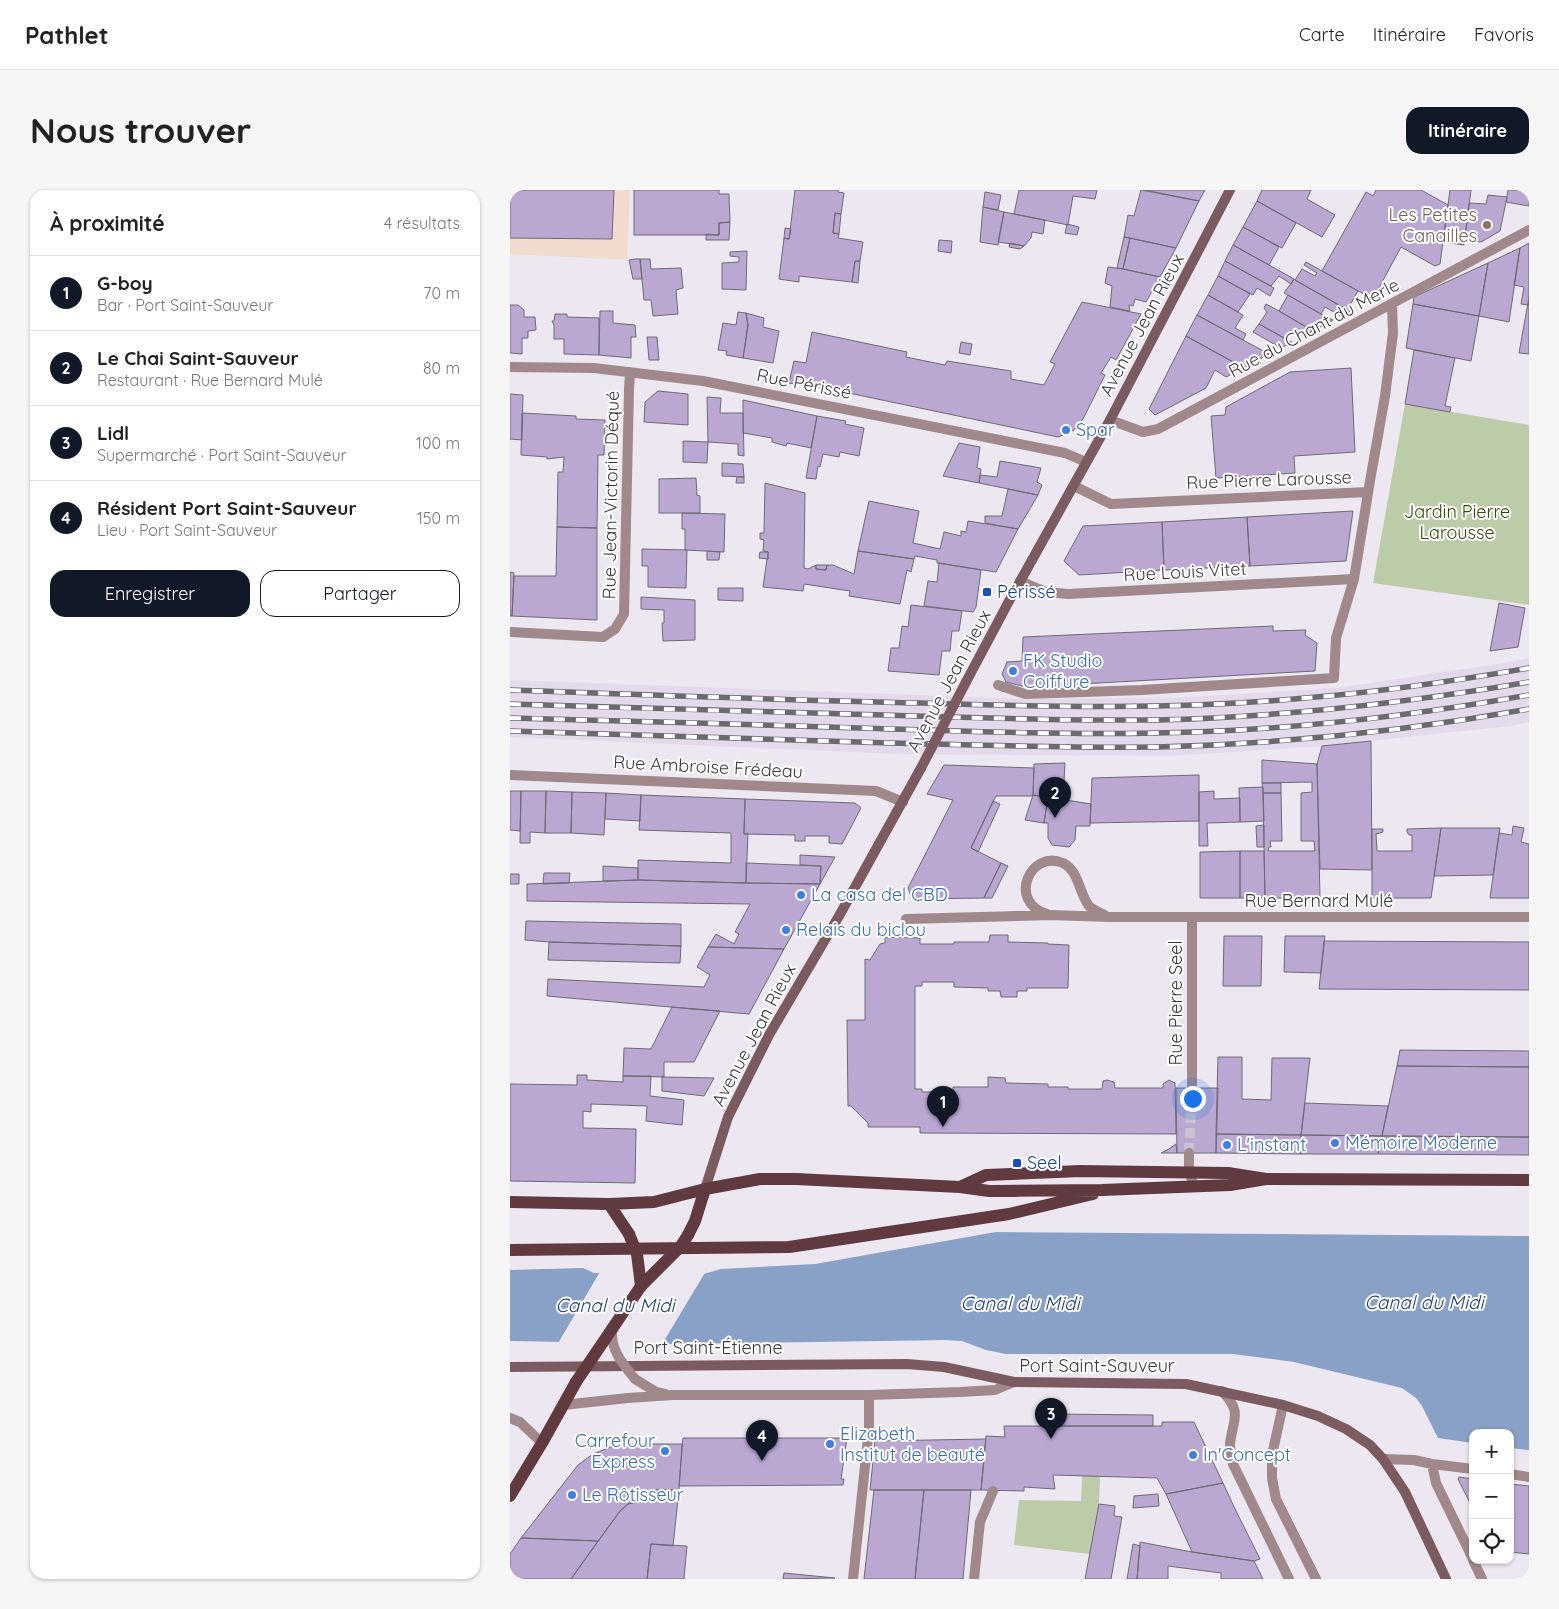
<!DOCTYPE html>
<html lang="fr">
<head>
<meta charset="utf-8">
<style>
	body { margin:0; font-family:Quicksand,sans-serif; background:#f6f6f6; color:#222 }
	.controls { position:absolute; right:15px; bottom:15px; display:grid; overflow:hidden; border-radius:10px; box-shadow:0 1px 4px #0004 }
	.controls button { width:45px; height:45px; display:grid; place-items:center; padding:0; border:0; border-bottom:1px solid #e0e0e0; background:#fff; color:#222; font:25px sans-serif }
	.you { position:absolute; left:682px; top:908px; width:18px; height:18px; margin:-12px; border:4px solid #fff; border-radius:50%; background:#1a73e8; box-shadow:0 0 0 8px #1a73e833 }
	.badge { display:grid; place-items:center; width:32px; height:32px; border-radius:50%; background:#111827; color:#fff; font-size:16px; font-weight:700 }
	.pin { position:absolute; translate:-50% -41px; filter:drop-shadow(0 1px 2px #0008) }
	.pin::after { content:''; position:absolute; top:26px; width:18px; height:15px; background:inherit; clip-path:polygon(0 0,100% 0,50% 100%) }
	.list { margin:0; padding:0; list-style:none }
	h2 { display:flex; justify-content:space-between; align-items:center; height:65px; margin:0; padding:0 20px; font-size:21px }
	h2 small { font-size:16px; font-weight:400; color:#767676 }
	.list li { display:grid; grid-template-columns:32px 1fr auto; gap:15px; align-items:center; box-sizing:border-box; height:75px; padding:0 20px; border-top:1px solid #e0e0e0 }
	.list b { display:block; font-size:19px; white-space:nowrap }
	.list p { margin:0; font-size:16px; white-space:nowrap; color:#767676 }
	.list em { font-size:16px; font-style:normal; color:#767676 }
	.actions { display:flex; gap:10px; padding:15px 20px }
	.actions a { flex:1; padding:11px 0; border:1px solid #111827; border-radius:15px; text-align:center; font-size:18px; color:#111827 }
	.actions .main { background:#111827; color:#fff }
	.icon { flex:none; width:28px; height:28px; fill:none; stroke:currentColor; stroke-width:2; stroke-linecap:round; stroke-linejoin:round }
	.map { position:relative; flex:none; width:1019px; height:1389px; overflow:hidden; border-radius:15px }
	header { display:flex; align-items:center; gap:30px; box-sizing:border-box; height:70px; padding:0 25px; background:#fff; border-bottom:1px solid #e0e0e0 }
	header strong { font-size:24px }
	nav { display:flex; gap:28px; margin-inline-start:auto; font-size:18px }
	.intro { display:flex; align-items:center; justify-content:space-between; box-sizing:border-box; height:120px; padding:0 30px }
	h1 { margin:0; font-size:35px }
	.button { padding:12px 22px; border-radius:15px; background:#111827; color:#fff; font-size:18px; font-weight:700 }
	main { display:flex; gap:30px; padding:0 30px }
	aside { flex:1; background:#fff; border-radius:15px; box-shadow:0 1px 4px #0004 }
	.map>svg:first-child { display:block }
</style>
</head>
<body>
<header>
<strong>Pathlet</strong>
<nav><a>Carte</a><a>Itinéraire</a><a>Favoris</a></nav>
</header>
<div class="intro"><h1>Nous trouver</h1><a class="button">Itinéraire</a></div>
<main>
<aside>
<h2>À proximité<small>4 résultats</small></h2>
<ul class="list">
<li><span class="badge">1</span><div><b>G-boy</b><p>Bar · Port Saint-Sauveur</p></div><em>70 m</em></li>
<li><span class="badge">2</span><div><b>Le Chai Saint-Sauveur</b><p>Restaurant · Rue Bernard Mulé</p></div><em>80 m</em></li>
<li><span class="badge">3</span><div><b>Lidl</b><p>Supermarché · Port Saint-Sauveur</p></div><em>100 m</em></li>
<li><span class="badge">4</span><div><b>Résident Port Saint-Sauveur</b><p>Lieu · Port Saint-Sauveur</p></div><em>150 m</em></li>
</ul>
<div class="actions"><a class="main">Enregistrer</a><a>Partager</a></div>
</aside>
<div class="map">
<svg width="1019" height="1389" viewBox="0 0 1019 1389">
	<rect width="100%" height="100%" fill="#ede7f1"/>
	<path fill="#e4daeb" d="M1019 468V532L1001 536 812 556 660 566 386 564 0 547V490L514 509 661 508 826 498 994 473Z"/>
	<path fill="#f1dbce" d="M0 0H120L117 70 0 64Z"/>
	<path fill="#bccca9" d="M895 214 1019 235V415L863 393Z
		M572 1286H590L589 1314 580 1364 504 1355 509 1310 571 1311Z"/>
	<path fill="#89a0c7" d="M486 1042 1019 1046V1260L1000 1258V1243H963V1253L928 1248 912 1216 906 1208 892 1198 784 1172 723 1164H496L476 1160 452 1151 437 1150 165 1154 0 1151V1080L73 1078 84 1083 190 1085 211 1079 305 1074Z"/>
	<path fill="#ede7f1" d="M91 1080 190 1082 196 1081 151 1156 47 1155Z"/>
	<path fill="#baa8d3" stroke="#6e6a73" d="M0 0H104L102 49 0 48Z
		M124 0H209V4H219L220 32 209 33V45H124Z
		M285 0H328V2L334 3 331 24 325 23 323 43 329 44 328 48 353 52 350 71H345L342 92 289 86V92L269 89 274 48 279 49Z
		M509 0H587L585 9 563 6 558 35 504 24Z
		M631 0 689 11 666 58 614 47 618 25 624 26Z
		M635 0H695L689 11Z
		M752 0H801L797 9 825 25 812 47 747 11Z
		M866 0H911L938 15 930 74 925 76 891 57 863 109 812 81 856 2 863 6Z
		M940 0H961L954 55 933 52Z
		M998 0H1019V16L996 12Z
		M475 2 491 5 488 20 473 17Z
		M978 5 997 7 990 41 971 52 955 50 959 13 976 14Z
		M747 11 786 33 772 58 733 37Z
		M473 17 494 22 488 55 470 52Z
		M494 22 535 30 533 44 522 42 521 48 514 56 488 52Z
		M325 23 331 24 329 44 323 43Z
		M220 32 219 50H196V44L209 45V33Z
		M557 34 569 37 567 45 555 43Z
		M733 37 769 57 759 75 723 55Z
		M275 38 281 39 279 49 274 48Z
		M614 47 620 48 613 79 607 78Z
		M620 48 666 58 650 87 613 79Z
		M429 50 442 51 441 63 428 61Z
		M500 53 514 56 510 59 499 57Z
		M1019 53V107L1018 115 1011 114 1014 97 1004 95 1010 58Z
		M723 55 759 75 784 89 781 94 769 86 761 96 715 71Z
		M1010 58 999 132 969 126 978 73Z
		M237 61 236 100 212 99V73L229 72V67L220 66V62Z
		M125 69H130L132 89H123L119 70Z
		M130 69H140L141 79 171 78 173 98 166 100 168 124 143 126 141 110H134Z
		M345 71H350L348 93 342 92Z
		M715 71 764 98 760 106 747 98 743 105 708 86Z
		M796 72 848 101 837 120 785 90 792 79 805 86 807 83 794 75Z
		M978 73 969 126 903 114 904 107Z
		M598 77 613 79 650 87 636 112 625 109 623 116 619 115 620 121 600 117 602 96 595 93Z
		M708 86 740 104 728 122 698 105Z
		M784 89 785 90 840 121 831 126 815 117 811 124 774 103Z
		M698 105 733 125 725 138 736 144 733 150 687 125Z
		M778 105 811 124 823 130 803 141 769 121Z
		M1019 107V164L1009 163Z
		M572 112 631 124 606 170 601 167 591 183 595 185 573 229 564 240 548 247 291 193V195L279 193 284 171 296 173 302 142 397 162 396 167 435 175 437 171 501 181V189L534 195 545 174 540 172Z
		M756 114 769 121 803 141 794 146 785 141 776 149 749 134 757 122 754 118Z
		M903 114 969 126 961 171 896 158Z
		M0 115H8L14 120V127H25L26 140 18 141V148H12V164L0 163Z
		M90 121H103V133L125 135 126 147H121V168L89 165Z
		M228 122 236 123 238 135 233 168 216 165 217 161 208 160 213 133 226 135Z
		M236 123 254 128 253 137 269 141 263 173 233 168 238 135Z
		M45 124H57V127L89 128V165L54 164V149H44V135L42 131H44Z
		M687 125 733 150 759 164 734 178 676 146Z
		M749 134 776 149 782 152 771 158 743 142Z
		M676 146 734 178 716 187 705 180 696 198 645 225 639 219Z
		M137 147H147L149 170H139Z
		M451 152 462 154 460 165 449 163Z
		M904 160 945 168 935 216 941 217 940 222 895 214Z
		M841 178 845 262 784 266 785 283 706 288 701 226 715 225 716 217 780 182Z
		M148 201 178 204V235L134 232 135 212Z
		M0 204 13 205 12 250 0 249Z
		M197 207 211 208 210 223H233L234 266 228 265V254L198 252Z
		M233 210 307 226 301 258 277 253 276 256 262 252V248L233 243Z
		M12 223 66 226V229L95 230 94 265H88L87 338 47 337 48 282H53L54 267 37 269V267L11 265Z
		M307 226 336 231 335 234 354 238 349 266 330 262 329 267 313 264 310 277 308 276 306 289 296 288Z
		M173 251 198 252 197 273 173 272Z
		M449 253 470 257 467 278 471 279 469 293 433 286Z
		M490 271 531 278 527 292 532 295 528 305 469 293 470 285 487 287Z
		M212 273 233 274 234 287 212 286Z
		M227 287H234V293H226Z
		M186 288 187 305 190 306V323H149V289Z
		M255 293 295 303 294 378 298 379 306 375V379L316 380 317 375H323L344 384 348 361 404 369 401 382 397 380 390 414 339 406 340 401 294 394 293 401 253 397 257 369H258V362L253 361 254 350 250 349V343H254Z
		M498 299 528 305 508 339 475 333V326H492Z
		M359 311 409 321 403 353 430 359 434 342 451 346V341L456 342 458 331 508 339 486 382 427 373V370L405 366 404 369 348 361Z
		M843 321 836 371 740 376 737 327Z
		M172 323 215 324 214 362 175 360V339H172Z
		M737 327 740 376 654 380 652 332Z
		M652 332 654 380 569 385 554 371 573 336Z
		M47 337 87 338V430L2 426 4 386H46Z
		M132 359 177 360 176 398 138 397V376H132Z
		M197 361 210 362 209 370H197Z
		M250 362H258V369L249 368Z
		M429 373 471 380 466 417 463 422 414 416 418 391 427 392Z
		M306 375H317L316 380 306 379Z
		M0 382 4 383 2 426H0Z
		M208 398H233V411L208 410Z
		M131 407 185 410V450L153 451 152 433H154V420L131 419Z
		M989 413 1015 418 1008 457 980 461Z
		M401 415 452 421 449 441H442L440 461H432L429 485 378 481 381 458H389L392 436 398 437Z
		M763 436V441L796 440 795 445 807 453 805 481 516 497 496 492 492 484 497 472 512 471 513 447Z
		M861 551 862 680 810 679 807 574 812 556Z
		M752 570 807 574 810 708H755L753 603H771L772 651H760L761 657H759L758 661H805L804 651H791V603L802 602V592L752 593Z
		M555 573 553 609 523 605 524 574Z
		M434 575 524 578 523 606H486L461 658 491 673 474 708 402 709 398 698 443 610 417 604Z
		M689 585V631L580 633 582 588Z
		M752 593H771V603H753Z
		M753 597 754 631 730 632 729 598Z
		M0 601H11L10 641 0 640Z
		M11 601H36L35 643 20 642V653H10Z
		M36 601 62 602 61 643H35Z
		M704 601V609L730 608V632L697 633 698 656H689V602Z
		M62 602 96 603 94 645 61 643Z
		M96 603 131 605 130 631 95 629Z
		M131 605 235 609 234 644 238 643 236 693 128 690V670L221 673V643L129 640Z
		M523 605 538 607 534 633 515 630Z
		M538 607 581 614 580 636H566L565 650 559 657 542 655 538 648V633H534Z
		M235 609 345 613 351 618 332 654 319 653V646H295V651H285V645L234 644Z
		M483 611 490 614 468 662 461 658Z
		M754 635V657H747L746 636Z
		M1003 636 1014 638 1011 652 1019 654V708H980L989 643 1002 645Z
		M931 638 921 708H862V639H873V642L866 644 867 661H902V645H899L897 642V639Z
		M931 638H990L983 685 924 686Z
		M730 661V708H690V662Z
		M730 661H754L755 708H730Z
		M290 665 325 667 310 694 311 676 290 675Z
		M236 673 311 676 310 694 236 693Z
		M491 673 498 676 482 708H474Z
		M93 676 128 678V690L93 691Z
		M34 683H60L59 693 33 694Z
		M0 684H9V694H0Z
		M128 690 236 693 310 694 274 759 198 757 206 744 224 754 229 744 225 742 240 714 17 711V694Z
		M16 731 171 734V756L39 752 15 750Z
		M480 745H498V752L538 753V754L559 755 558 798H517V801H507V807H491L490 801H478V798L444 797V792H412V796H405V899H412V902H443V897H478V887L495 888 496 893 538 894V897H558V899H592L593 891 597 890 604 892 605 898H653V894L659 890 665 893 666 944 410 943V937H358V933L341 916H338L337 830H355V769L360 770 370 754 375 753V747L410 748V754H444V752H479Z
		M714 746H752L751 796H713Z
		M775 746H815L811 783 774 782Z
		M814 751 1019 752V800L809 799Z
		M39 752 171 756 170 773 38 770Z
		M198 757 274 759 239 824 37 806 38 789 194 797 200 785 187 777Z
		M162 817 210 821 184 872H154V887L113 886 114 858 141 859Z
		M890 860 1019 861V877L887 876Z
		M708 867H732V909L761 910 762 868H800L791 945 706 944Z
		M887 876 1019 877V947L872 946Z
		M67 885H77V890L113 892V886H141L140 906 174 910 172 935 136 931 137 916 81 914V922L73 921V938L126 939 125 993 0 991V894L67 895Z
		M152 886 154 887 204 888 194 906 152 901Z
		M666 898H708L706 963H667Z
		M795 913 878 916 872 946 791 945Z
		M706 944 791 945 790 964 706 963Z
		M791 945 872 946 868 964H790Z
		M872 946 1019 947V965L868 964Z
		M666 954 667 963H651L659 959Z
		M541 1224 643 1225V1236H541Z
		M652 1232H684L713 1293 656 1304 647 1288 543 1285 545 1299 514 1297V1301L471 1300 476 1246 495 1247 494 1236H652Z
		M173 1248H337L331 1289H334L333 1295 169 1296Z
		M476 1249 471 1300H360L365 1251Z
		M108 1254H172L169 1300H140V1311H131L118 1314 110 1321 88 1351 11 1348 68 1275 83 1264Z
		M949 1287 963 1289V1319L948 1289Z
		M713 1293 725 1319 750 1369 744 1371 682 1362 656 1304Z
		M1000 1294 1019 1296V1364L1000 1362Z
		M140 1300H169L163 1356 141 1354 137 1389H61L110 1321 118 1314 131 1311H140Z
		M364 1300H414L405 1389H354Z
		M414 1300H461L453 1389H405Z
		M648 1304 649 1316 623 1318 624 1306Z
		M589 1314 605 1316 604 1326 612 1327 601 1389H575Z
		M11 1348 88 1351 61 1389H0V1364Z
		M630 1352 682 1362 744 1371 753 1389H711V1383L658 1376V1389H627Z
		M141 1354 177 1356 174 1389H137Z
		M623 1354 630 1356 627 1389H617Z
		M274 1383 325 1388 273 1389Z"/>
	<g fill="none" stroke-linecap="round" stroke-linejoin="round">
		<path stroke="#c9c4cd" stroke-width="10" stroke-dasharray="10 5" stroke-linecap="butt" d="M679 963 682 898"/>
		<path stroke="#a0888b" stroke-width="10" d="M464 1389 470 1332 483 1301"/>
		<path stroke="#a0888b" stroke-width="10" d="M0 177 84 178 193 191 555 263 576 272
			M600 230 633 242 648 239 1019 40
			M564 296 601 314 858 302
			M510 391 536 402 558 404 844 389 860 291 875 206 883 143 882 114
			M0 442 93 447 105 439 114 424 119 200 120 182
			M488 495 515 504 632 500 824 488 826 448 844 389
			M0 585 366 601 393 612
			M537 724C497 712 520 659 553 673 569 681 569 703 579 716 583 720 591 723 596 726
			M396 729 541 725 599 727H1019
			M682 898V727
			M679 963V982L684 996
			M125 1189 146 1202 155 1204
			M712 1201C733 1223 723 1228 720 1254 720 1260 722 1267 723 1274L779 1389
			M53 1215 118 1208 163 1205H359L450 1202 485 1200 504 1192
			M773 1215 762 1265V1288L766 1309 806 1389
			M0 1228 10 1232 32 1253
			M873 1269 904 1270 922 1274 963 1279
			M922 1274 926 1293 963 1369
			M1000 1284 1019 1287
			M963 1370 972 1389
			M343 1389 359 1238V1205"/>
		<path stroke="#7b5b5f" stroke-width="10" d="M456 492 498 413 600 230 720 0
			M195 999 218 927 259 845 329 726 411 578
			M0 1177 397 1174 434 1177 504 1192 676 1194 773 1215 808 1226 836 1239 860 1255 873 1269 895 1302 936 1389"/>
		<path stroke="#613a40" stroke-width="12" d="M450 997 476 985 570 981 718 983 756 989 1019 990
			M0 1012 99 1014 144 1012 195 999 250 989H286L450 997 479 1001 592 1000 720 995 756 989
			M99 1014 119 1044
			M178 1045 185 1031 195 999
			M0 1060 279 1057 499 1024 583 1004
			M102 1139 131 1096
			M0 1306 32 1253 66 1192"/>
		<g stroke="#6d6970" stroke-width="5.5">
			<path id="rail" d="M0 500C137 505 274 510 410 513 539 517 667 520 795 508 870 502 945 491 1019 478
				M0 514C113 518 226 521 339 524 441 527 544 531 647 530 771 527 896 513 1019 492
				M0 528C116 531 233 534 349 538 448 541 547 545 647 543 772 541 896 527 1019 505
				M0 541C127 545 253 549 380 553 469 555 558 558 647 557 771 554 896 541 1019 519"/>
		</g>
		<use href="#rail" stroke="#fff" stroke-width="4" stroke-dasharray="11" stroke-linecap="butt"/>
		<path stroke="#a0888b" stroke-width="10" d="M102 1139C100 1160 113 1174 125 1189"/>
		<path stroke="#7b5b5f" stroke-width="10" d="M411 578 456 492"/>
		<path stroke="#613a40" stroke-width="12" d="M119 1044 127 1064 131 1096
			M131 1096 171 1056 178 1045
			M66 1192 102 1139"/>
	</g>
	<circle fill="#8d6e63" stroke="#fff" stroke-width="2" cx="977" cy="35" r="5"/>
	<g fill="#3f7fe0" stroke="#fff" stroke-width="2">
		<circle cx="556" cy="240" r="5"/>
		<circle cx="503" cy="481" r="5"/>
		<circle cx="291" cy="705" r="5"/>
		<circle cx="276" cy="740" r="5"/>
		<circle cx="825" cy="953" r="5"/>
		<circle cx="717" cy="955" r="5"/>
		<circle cx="320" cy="1254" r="5"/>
		<circle cx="155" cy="1261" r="5"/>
		<circle cx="683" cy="1265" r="5"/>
		<circle cx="62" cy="1305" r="5"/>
	</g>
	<g fill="#1a4fb4" stroke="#fff" stroke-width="2">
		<rect x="472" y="397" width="10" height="10" rx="2.5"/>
		<rect x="502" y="968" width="10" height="10" rx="2.5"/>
	</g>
	<g text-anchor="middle" stroke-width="4" stroke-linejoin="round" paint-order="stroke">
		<g font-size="18" fill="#785e54" stroke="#fff" text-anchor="end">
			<text x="967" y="31">Les Petites<tspan x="967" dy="21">Canailles</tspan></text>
		</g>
		<g font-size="18" fill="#3b383d" stroke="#fff">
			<text transform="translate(632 135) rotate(-62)" y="6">Avenue Jean Rieux</text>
			<text transform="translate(804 138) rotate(-28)" y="6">Rue du Chant du Merle</text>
			<text transform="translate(294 194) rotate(11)" y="6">Rue Périssé</text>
			<text transform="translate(759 290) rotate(-2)" y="6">Rue Pierre Larousse</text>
			<text transform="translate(101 305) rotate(-89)" y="6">Rue Jean-Victorin Déqué</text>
			<text transform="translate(675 382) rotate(-3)" y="6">Rue Louis Vitet</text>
			<text transform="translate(439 491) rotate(-62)" y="6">Avenue Jean Rieux</text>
			<text transform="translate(198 577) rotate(3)" y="6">Rue Ambroise Frédeau</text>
			<text x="809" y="717">Rue Bernard Mulé</text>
			<text transform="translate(666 813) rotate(-90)" y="6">Rue Pierre Seel</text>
			<text transform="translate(244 845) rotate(-62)" y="6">Avenue Jean Rieux</text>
			<text x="198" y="1164">Port Saint-Étienne</text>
			<text x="587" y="1182">Port Saint-Sauveur</text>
		</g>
		<g font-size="18" fill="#366cbe" stroke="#fff" text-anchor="start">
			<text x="566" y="246">Spar</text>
			<text x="513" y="477">FK Studio<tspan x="513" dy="21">Coiffure</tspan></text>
			<text x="301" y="711">La casa del CBD</text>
			<text x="286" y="746">Relais du biclou</text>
			<text x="835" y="959">Mémoire Moderne</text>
			<text x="727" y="961">L'instant</text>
			<text x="330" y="1250">Elizabeth<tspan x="330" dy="21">Institut de beauté</tspan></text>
			<text x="145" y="1257" text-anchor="end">Carrefour<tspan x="145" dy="21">Express</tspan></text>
			<text x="693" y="1271">In'Concept</text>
			<text x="72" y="1311">Le Rôtisseur</text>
		</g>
		<g font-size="18" fill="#344903" stroke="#fff">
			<text x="947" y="328">Jardin Pierre<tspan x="947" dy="21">Larousse</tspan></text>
		</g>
		<g font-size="18" fill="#164399" stroke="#fff" text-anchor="start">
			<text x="487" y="408">Périssé</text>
			<text x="517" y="979">Seel</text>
		</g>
		<g font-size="19" font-style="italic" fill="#254275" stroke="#fff">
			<text x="914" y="1119">Canal du Midi</text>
			<text x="510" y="1120">Canal du Midi</text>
			<text x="105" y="1122">Canal du Midi</text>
		</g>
	</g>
</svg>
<div class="controls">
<button>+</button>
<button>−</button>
<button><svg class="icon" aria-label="locate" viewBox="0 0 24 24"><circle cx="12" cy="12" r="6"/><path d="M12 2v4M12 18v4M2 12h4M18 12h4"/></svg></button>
</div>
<div class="you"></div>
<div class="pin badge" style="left:433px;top:937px">1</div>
<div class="pin badge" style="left:545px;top:628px">2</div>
<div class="pin badge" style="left:541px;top:1249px">3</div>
<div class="pin badge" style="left:252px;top:1271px">4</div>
</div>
</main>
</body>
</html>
